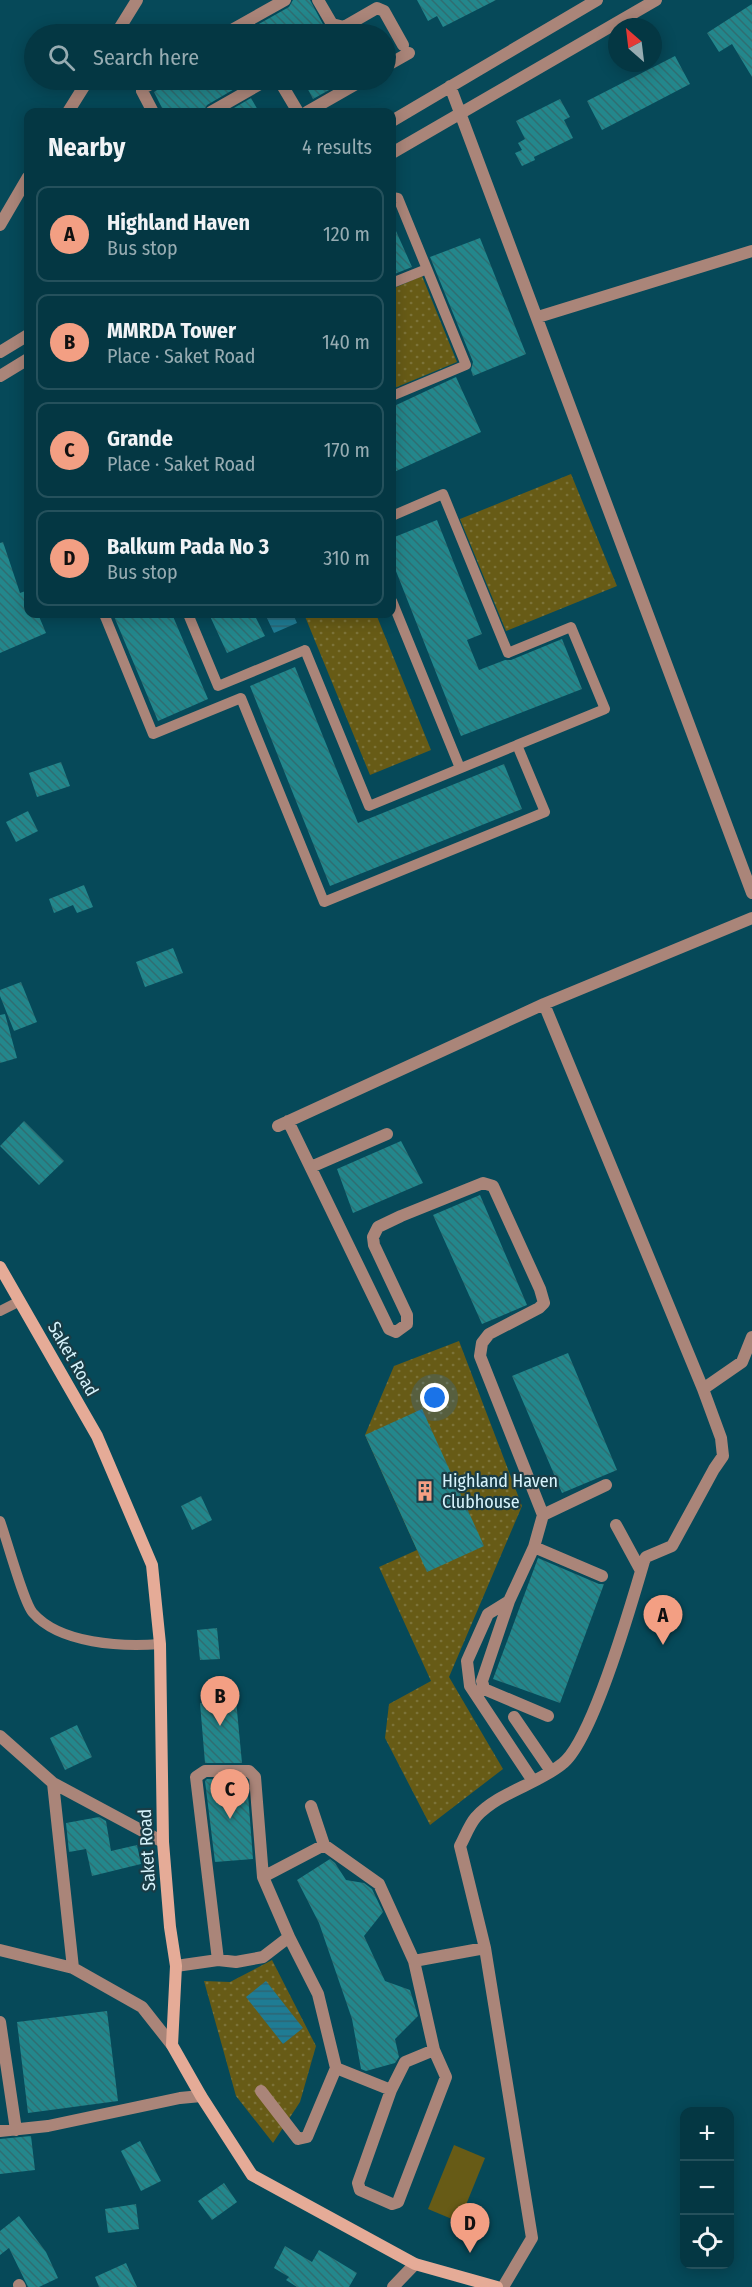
<!DOCTYPE html>
<html lang="en">
<head>
<meta charset="utf-8">
<style>
	body { margin:0; font-family:"Fira Sans Condensed",sans-serif; background:#12424e; color:#f1f3f6 }
	.controls { position:absolute; right:18px; bottom:18px; display:grid; overflow:hidden; border-radius:12px; box-shadow:0 3px 15px #0003 }
	.controls button { width:54px; height:54px; display:grid; place-items:center; padding:0; border:0; border-bottom:2px solid #25515c; background:#043743; color:#f1f3f6; font:30px sans-serif }
	.compass { position:absolute; left:608px; top:18px; width:54px; height:54px; border-radius:50%; background:#043743; box-shadow:0 3px 15px #0003; rotate:332deg }
	.you { position:absolute; left:435px; top:1398px; width:21px; height:21px; margin:-15px; border:4px solid #fff; border-radius:50%; background:#1a73e8; box-shadow:0 0 0 9px #1a73e833 }
	.badge { display:grid; place-items:center; width:39px; height:39px; border-radius:50%; background:#f39f83; color:#111; font-size:20px; font-weight:700 }
	.pin { position:absolute; translate:-50% -50px; filter:drop-shadow(0 2px 3px #0008) }
	.pin::after { content:''; position:absolute; top:32px; width:21px; height:18px; background:inherit; clip-path:polygon(0 0,100% 0,50% 100%) }
	.list { margin:0; padding:0; list-style:none }
	h2 { display:flex; justify-content:space-between; align-items:center; height:78px; margin:0; padding:0 24px; font-size:26px }
	h2 small { font-size:20px; font-weight:400; color:#97acb2 }
	.list li { display:grid; grid-template-columns:39px 1fr auto; gap:18px; align-items:center; box-sizing:border-box; height:96px; margin:0 12px 12px; padding:0 12px; border:2px solid #25515c; border-radius:12px }
	.list b { display:block; font-size:22px; white-space:nowrap }
	.list p { margin:0; font-size:20px; white-space:nowrap; color:#97acb2 }
	.list em { font-size:20px; font-style:normal; color:#97acb2 }
	.icon { flex:none; width:33px; height:33px; fill:none; stroke:currentColor; stroke-width:2; stroke-linecap:round; stroke-linejoin:round }
	.map { position:relative; flex:none; width:752px; height:2287px; overflow:hidden }
	.search { position:absolute; background:#043743; box-shadow:0 3px 15px #0003; left:24px; top:24px; width:372px; height:66px; display:flex; align-items:center; gap:15px; box-sizing:border-box; padding:0 21px; border-radius:33px; color:#97acb2; font-size:22px }
	.panel { position:absolute; background:#043743; box-shadow:0 3px 15px #0003; left:24px; top:108px; width:372px; height:510px; border-radius:12px }
	.map>svg:first-child { display:block }
</style>
</head>
<body>
<div class="map">
<svg width="752" height="2287" viewBox="0 0 752 2287">
	<defs>
		<pattern id="grass-dots" width="8" height="8" patternUnits="userSpaceOnUse" patternTransform="scale(1.5)"><rect width="8" height="8" fill="#675b16"/><path d="M2 2h.1M6 6h.1" fill="none" stroke="#7c7339" stroke-width="1.8" stroke-linecap="round"/></pattern>
		<pattern id="water-rules" width="6" height="5" patternUnits="userSpaceOnUse" patternTransform="scale(1.5)"><rect width="6" height="5" fill="#1f7c94"/><path d="M0 2.5h6" fill="none" stroke="#2e6574"/></pattern>
		<pattern id="building-back-hatch" width="6" height="6" patternUnits="userSpaceOnUse" patternTransform="scale(1.5)"><rect width="6" height="6" fill="#23878c"/><path d="M-1 5l2 2M0 0l6 6M5-1l2 2" fill="none" stroke="#2f6e72"/></pattern>
	</defs>
	<rect width="100%" height="100%" fill="#064959"/>
	<path fill="url(#grass-dots)" d="M422 276 457 362 392 389V289Z
		M571 474 617 586 506 631 460 519Z
		M304 614H376L431 750 370 775Z
		M459 1341 522 1506 449 1677 503 1769 430 1825 385 1738 389 1704 431 1681 379 1567 417 1550 365 1435 394 1366Z
		M272 1960 316 2046 300 2102 273 2143 236 2096 204 1981 230 1982Z"/>
	<path fill="#675b16" d="M454 2145 485 2158 459 2222 428 2209Z"/>
	<path fill="url(#water-rules)" d="M265 614H293L297 623 274 633Z
		M266 1981 303 2028 283 2044 246 1997Z"/>
	<path fill="url(#building-back-hatch)" d="M293 0H310L325 28 333 34H241L289 7Z
		M417 0H496L443 27 437 16 428 21Z
		M752 4V77L732 44 719 52 707 33Z
		M675 56 690 84 602 130 587 101Z
		M166 80H241L243 84 207 105 203 112H164L154 92 165 85Z
		M303 80H347L313 99Z
		M251 98 259 112H227Z
		M560 99 570 117 564 120 573 138 534 157 535 160 522 166 515 153 522 150 518 143 525 139 516 121Z
		M392 222 412 267 392 275Z
		M480 238 526 354 473 376 471 370 473 362 430 257Z
		M456 377 481 432 392 473V407Z
		M437 520 482 634 467 640 479 670 505 660H511L562 639 582 689 461 736 392 561V538Z
		M3 542 20 593 28 590V614H38L46 633 0 653V543Z
		M113 614H172L208 699 158 721Z
		M209 614H254L265 636 227 653Z
		M295 667 358 823 504 764 522 809 330 886 250 686Z
		M61 762 70 786 37 797 29 773Z
		M28 811 38 831 16 842 6 822Z
		M84 885 93 907 77 913 73 905 54 913 49 899Z
		M173 948 183 973 145 987 136 962Z
		M21 982 37 1022 14 1031 0 996V990Z
		M5 1014 17 1058 0 1063V1015Z
		M24 1121 64 1161 39 1185 0 1146Z
		M401 1141 423 1183 353 1213 337 1169Z
		M480 1195 527 1305 482 1324 433 1215Z
		M568 1353 617 1470 562 1493 512 1376Z
		M422 1409 484 1546 427 1572 365 1435Z
		M201 1496 212 1520 192 1530 181 1506Z
		M538 1558 599 1584H604L560 1703 493 1679Z
		M217 1628 220 1659 200 1660 197 1630Z
		M236 1700 242 1763H205L200 1703Z
		M77 1725 92 1757 65 1770 50 1738Z
		M207 1779 247 1781 253 1859 215 1862 205 1781Z
		M99 1817 106 1821 111 1851 137 1845 141 1864 92 1876 86 1849 69 1852 66 1823Z
		M330 1859 335 1863 346 1880 364 1883 372 1889 383 1912 364 1936 385 1981 410 1990 418 2016 395 2039 399 2057 395 2063 366 2071 361 2069 352 2019 319 1923 297 1880Z
		M107 2011 118 2101 28 2113 17 2022Z
		M31 2136 35 2170 0 2174V2139Z
		M140 2141 161 2181 141 2191 121 2151Z
		M224 2183 237 2202 212 2220 198 2201Z
		M136 2204 139 2229 108 2233 105 2209Z
		M19 2216 46 2252 58 2278 39 2287H28L9 2248 0 2255V2231Z
		M285 2246 312 2262 319 2250 357 2273 349 2287H297L286 2280 289 2277 274 2268Z
		M126 2263 137 2287H99L95 2277Z"/>
	<g fill="none" stroke-linecap="round" stroke-linejoin="round">
		<path stroke="#aa8579" stroke-width="10" d="M392 197 398 198 427 269
			M392 283 427 269 466 365 392 396
			M392 516 443 494 508 653 571 627 605 709 517 745
			M392 601 460 768
			M104 614 153 734 241 698 324 902 545 812 517 745 369 806 305 650 218 686 188 614
			M0 1311 20 1301
			M0 1521C6 1537 24 1604 33 1613 60 1644 122 1647 160 1644"/>
		<path stroke="#aa8579" stroke-width="12" d="M318 0 332 24 344 27
			M116 34 137 0
			M228 34 230 31 285 0
			M345 34 344 27 377 8 384 11 403 45
			M386 66 409 53
			M279 80 298 112
			M450 86 752 893
			M68 112 88 80
			M153 112 142 91 145 87 158 80
			M211 112 267 80
			M307 112 363 80
			M392 121 597 0
			M392 153 656 0
			M0 225 28 177
			M538 317 752 251
			M0 352 28 335
			M0 376 28 359
			M288 1121 389 1329 396 1332 407 1324V1315L374 1245 373 1237 378 1227 401 1216 483 1183 493 1186 540 1289 544 1303 539 1308 489 1334 482 1343 480 1356 543 1515 534 1547 509 1601 488 1614 467 1661 470 1686 533 1781
			M278 1126 544 1004
			M311 1167 387 1134
			M703 1389 742 1362 752 1337
			M543 1515 606 1485
			M616 1525 641 1571
			M534 1547 602 1576
			M509 1601 482 1681 484 1689 548 1716
			M514 1717 551 1771
			M0 1736 53 1783 163 1842
			M53 1783 73 1968
			M311 1806 324 1845
			M263 1877 324 1845 379 1884 414 1961 434 2050 405 2062 391 2090
			M0 1950 73 1968 142 2007 172 2045
			M218 1960 196 1777 205 1771H249L255 1777 263 1877 289 1937
			M414 1961 485 1948
			M176 1966 218 1960 236 1962 263 1957 289 1937 318 1994 336 2068 307 2137 298 2139 261 2091
			M0 2022 16 2130
			M336 2068 391 2090 358 2183 360 2190 392 2204 398 2202 446 2077 434 2050
			M0 2131 48 2126 180 2098 201 2096
			M19 2285 20 2287
			M393 2287 415 2264
			M503 2287 532 2238 485 1948 460 1846C465 1837 469 1825 476 1817 499 1792 536 1785 562 1764 592 1742 632 1602 644 1561L646 1557 672 1546 714 1469 723 1456 721 1438 703 1389 544 1004 752 918"/>
		<path stroke="#e5ab97" stroke-width="12" d="M0 1267 97 1436 152 1565 160 1644 163 1842 170 1927 176 1966 172 2045 201 2096 252 2175 415 2264 497 2287"/>
	</g>
	<defs>
		<g id="building-bare" transform="scale(1.62)"><path d="M-4-6H4V6H1V3H-1V6H-4ZM-2.5-4.3h1.7v1.8h-1.7ZM.8-4.3h1.7v1.8H.8ZM-2.5-1h1.7V.8h-1.7ZM.8-1h1.7V.8H.8Z" fill="#f39f83" stroke="#193c46" stroke-width="2.5" paint-order="stroke"/></g>
	</defs>
	<g fill-rule="evenodd">
		<use href="#building-bare" x="425" y="1491"/>
	</g>
	<g text-anchor="middle" stroke-width="4.5" stroke-linejoin="round" paint-order="stroke">
		<g font-size="18" fill="#d7f4fd" stroke="#193c46">
			<text transform="translate(73 1359) rotate(60)" y="6">Saket Road</text>
			<text transform="translate(147 1850) rotate(-93)" y="6">Saket Road</text>
		</g>
		<g font-size="18" fill="#d7f4fd" stroke="#193c46" text-anchor="start">
			<text x="442" y="1487">Highland Haven<tspan x="442" dy="21">Clubhouse</tspan></text>
		</g>
	</g>
</svg>
<div class="controls">
<button>+</button>
<button>−</button>
<button><svg class="icon" aria-label="locate" viewBox="0 0 24 24"><circle cx="12" cy="12" r="6"/><path d="M12 2v4M12 18v4M2 12h4M18 12h4"/></svg></button>
</div>
<svg class="compass" viewBox="-18 -18 36 36"><path d="M0-13l5 13h-10z" fill="#e53935"/><path d="M0 13l5-13h-10z" fill="#97acb2"/></svg>
<div class="you"></div>
<div class="pin badge" style="left:663px;top:1645px">A</div>
<div class="pin badge" style="left:220px;top:1726px">B</div>
<div class="pin badge" style="left:230px;top:1819px">C</div>
<div class="pin badge" style="left:470px;top:2253px">D</div>
<div class="search"><svg class="icon" aria-label="search" viewBox="0 0 24 24"><circle cx="10" cy="10" r="6"/><path d="M15 15l6 6"/></svg>Search here</div>
<section class="panel">
<h2>Nearby<small>4 results</small></h2>
<ul class="list">
<li><span class="badge">A</span><div><b>Highland Haven</b><p>Bus stop</p></div><em>120 m</em></li>
<li><span class="badge">B</span><div><b>MMRDA Tower</b><p>Place · Saket Road</p></div><em>140 m</em></li>
<li><span class="badge">C</span><div><b>Grande</b><p>Place · Saket Road</p></div><em>170 m</em></li>
<li><span class="badge">D</span><div><b>Balkum Pada No 3</b><p>Bus stop</p></div><em>310 m</em></li>
</ul>
</section>
</div>
</body>
</html>
